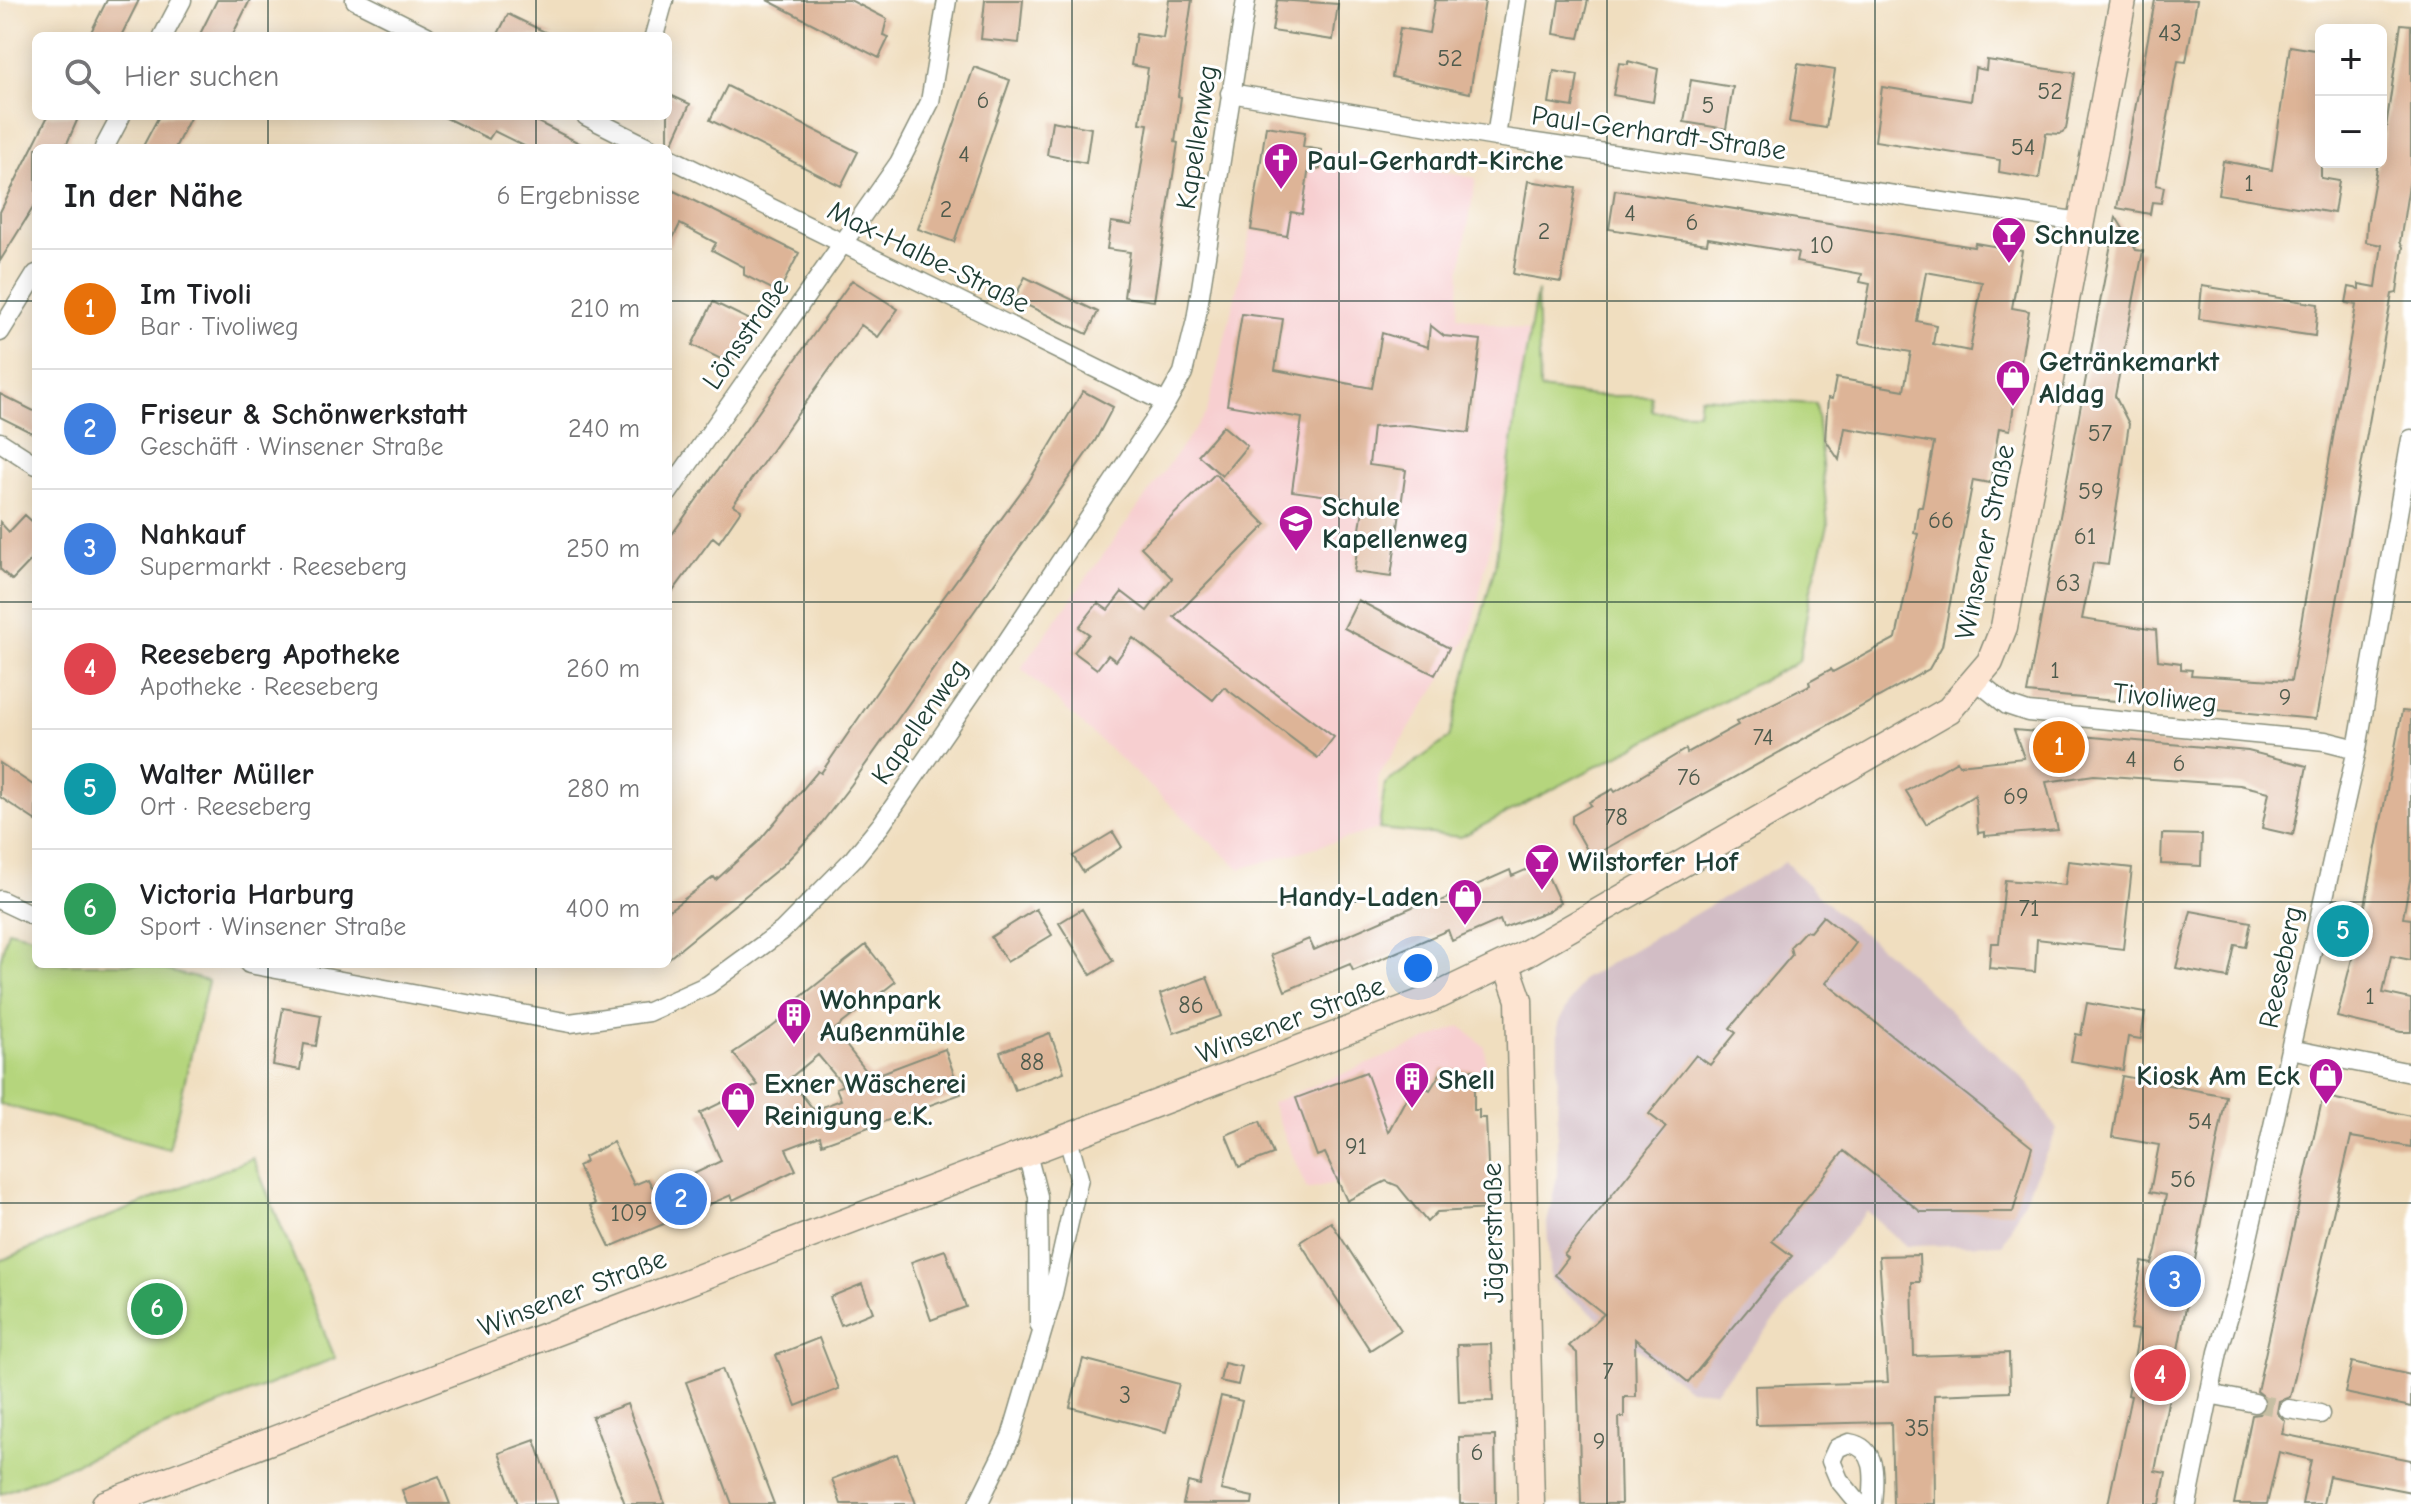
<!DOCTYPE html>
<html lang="de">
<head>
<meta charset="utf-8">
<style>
	body { margin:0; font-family:"Comic Neue",sans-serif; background:#f6f6f6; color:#202124 }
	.controls { position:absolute; right:24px; top:24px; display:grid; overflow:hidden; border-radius:12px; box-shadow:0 4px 20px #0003 }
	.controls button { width:72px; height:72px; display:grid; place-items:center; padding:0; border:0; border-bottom:2px solid #e0e0e0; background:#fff; color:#202124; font:40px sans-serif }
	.you { position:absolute; left:1418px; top:968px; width:28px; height:28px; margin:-20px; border:6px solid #fff; border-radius:50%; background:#1a73e8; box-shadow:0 0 0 12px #1a73e833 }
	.badge { display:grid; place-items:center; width:52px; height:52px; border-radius:50%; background:#2563eb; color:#fff; font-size:26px; font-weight:700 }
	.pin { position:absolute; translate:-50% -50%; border:4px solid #fff; box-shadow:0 2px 8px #0006 }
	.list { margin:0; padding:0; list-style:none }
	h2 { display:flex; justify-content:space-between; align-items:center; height:104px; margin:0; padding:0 32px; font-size:34px }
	h2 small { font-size:26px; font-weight:400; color:#757577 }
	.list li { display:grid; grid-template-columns:52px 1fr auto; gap:24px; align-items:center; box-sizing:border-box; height:120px; padding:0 32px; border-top:2px solid #e0e0e0 }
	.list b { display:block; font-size:30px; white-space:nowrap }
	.list p { margin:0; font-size:26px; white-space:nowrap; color:#757577 }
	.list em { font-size:26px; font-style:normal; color:#757577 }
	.icon { flex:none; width:44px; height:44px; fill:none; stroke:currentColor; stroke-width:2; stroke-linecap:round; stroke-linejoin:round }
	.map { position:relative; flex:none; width:2411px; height:1504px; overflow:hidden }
	.search { position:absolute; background:#fff; box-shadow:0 4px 20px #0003; left:32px; top:32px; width:640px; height:88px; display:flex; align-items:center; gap:20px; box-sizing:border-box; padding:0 28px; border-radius:12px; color:#757577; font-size:30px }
	.panel { position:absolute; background:#fff; box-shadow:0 4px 20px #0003; left:32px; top:144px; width:640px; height:824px; border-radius:12px }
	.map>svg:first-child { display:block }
</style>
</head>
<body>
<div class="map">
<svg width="2411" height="1504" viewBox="0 0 2411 1504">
	<rect width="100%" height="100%" fill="#fff"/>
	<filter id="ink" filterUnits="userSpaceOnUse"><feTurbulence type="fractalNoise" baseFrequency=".0125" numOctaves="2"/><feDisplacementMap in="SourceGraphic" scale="16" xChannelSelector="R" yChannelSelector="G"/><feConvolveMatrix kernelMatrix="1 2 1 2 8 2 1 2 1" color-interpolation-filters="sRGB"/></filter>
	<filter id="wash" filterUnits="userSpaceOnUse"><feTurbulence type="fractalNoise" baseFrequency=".006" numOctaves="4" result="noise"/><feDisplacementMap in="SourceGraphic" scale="32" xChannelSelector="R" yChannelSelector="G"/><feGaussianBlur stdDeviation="1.8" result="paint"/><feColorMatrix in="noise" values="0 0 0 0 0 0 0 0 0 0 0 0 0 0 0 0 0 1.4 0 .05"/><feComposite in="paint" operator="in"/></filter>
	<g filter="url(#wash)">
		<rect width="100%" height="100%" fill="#f0debf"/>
		<path fill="#f7cfd0" d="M1322 150 1476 178 1460 274 1458 316 1528 331 1506 473 1471 633 1378 777 1379 829 1240 869 1021 668 1207 412 1251 230 1287 235 1291 212 1302 214 1309 167 1320 168Z
			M1461 1026 1485 1047 1486 1069 1474 1070V1105L1397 1155 1338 1183 1307 1190 1271 1103Z"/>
		<path fill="#d2bdc5" d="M1785 862 1836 912 1884 950 2028 1083 2057 1130 2003 1244 1906 1246 1867 1211 1715 1391 1689 1389 1550 1280 1547 1223 1557 1177 1558 1023 1583 979Z"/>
		<path fill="#b5d57d" stroke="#6a8958" stroke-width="2" d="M1537 291 1540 389 1594 396H1651L1652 411 1698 412 1700 397 1816 404 1828 526 1811 589 1799 661 1461 837 1379 829 1385 784 1449 738 1495 566 1519 392Z
			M8 930 36 937V964H141L208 981 169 1149 0 1104V961Z
			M253 1158 335 1358 0 1494V1261Z"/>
		<g id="blocks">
			<path fill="#ddb497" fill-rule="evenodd" d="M107 0H139L121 36H89Z
				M217 0H250L232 36H199Z
				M767 0H850L887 19 883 35 889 37 879 58Z
				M985 0H1023L1019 43 981 39Z
				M1169 0H1192L1178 96 1181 97 1175 142 1178 143 1154 301 1124 297 1130 252 1107 249 1111 222 1132 225 1148 124 1140 123 1148 68 1131 65 1136 34 1163 38Z
				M1277 0 1338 4 1333 40 1272 31Z
				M1435 0 1485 1 1470 93 1392 77 1400 28 1429 33Z
				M1559 0H1588L1579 38 1554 34Z
				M2155 0H2197L2186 62 2178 61 2156 185 2164 187 2161 203 2152 202 2150 214 2117 208Z
				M508 14 553 36H497Z
				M2401 24 2411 25V172L2400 242 2403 247 2397 293 2392 294 2316 719 2027 693 2116 217 2136 250 2143 251 2115 396 2129 424 2108 565 2093 563 2082 619 2156 630 2158 660 2181 663V669L2192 670 2191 675 2291 681 2356 305 2346 303 2349 287 2359 289V284L2376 287 2382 245 2366 242 2367 223 2378 162H2381Z
				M2290 46 2321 51V178L2339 181 2334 213 2218 194 2223 161 2272 170Z
				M1987 60 2075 73 2066 129 2060 134 2046 133 2039 179 1999 172 2000 160 1875 141 1882 87 1971 101 1975 68 1986 70Z
				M1628 61 1658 69 1653 102 1613 95 1619 63 1628 64Z
				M1798 64 1835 70 1826 128 1789 122Z
				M974 67 1010 80 954 242 918 229Z
				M1554 71 1578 75 1573 107 1549 103Z
				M1691 80 1733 87 1726 129 1684 122Z
				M727 86 858 152 841 186 710 120Z
				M668 94 690 104 671 146 668 145Z
				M48 116H79L65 148H36V203L0 261V212Z
				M159 116H191L175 148H142Z
				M442 116H526L589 148H528L494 131 489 139Z
				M1052 121 1091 128 1086 163 1047 155Z
				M1266 126 1305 132 1303 147 1322 150 1320 169 1309 167 1302 214 1291 212 1287 236 1251 230Z
				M1528 181 1576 188 1561 282 1513 274Z
				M668 188 799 253 780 290 776 291 744 275V267L712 250 716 243 680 224 668 248Z
				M1615 190 1974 247 1975 243 2022 251 2012 308 2029 311 2010 430 1999 428 1990 483 1973 480 1942 646 1929 669 1591 857 1572 823V816L1591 805 1589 802 1613 789 1615 792 1686 749 1687 753 1738 725 1736 722 1810 685 1809 681 1831 669 1833 672 1896 638 1918 534 1914 533 1918 507H1922L1934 443 1845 428 1839 460 1825 439 1828 398 1832 399 1836 378 1904 390 1911 352 1859 343 1870 284 1860 282 1862 274 1796 262 1798 253 1708 238 1707 244 1609 229ZM1926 272 1982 282 1970 351 1933 344 1936 325 1917 321Z
				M1025 277 1098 312 1087 334 1014 299Z
				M852 280 898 309 878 337 861 325 733 505 741 510 719 542 713 537 668 598V540Z
				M2202 286 2318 304 2315 336 2199 319Z
				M713 302 752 321 731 364 692 345Z
				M1242 314 1283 319 1275 370 1372 388 1382 333 1428 347 1430 325 1444 336 1481 340 1469 433 1408 425 1373 427 1369 465 1406 470 1391 577 1354 572 1364 501 1292 491 1302 418 1227 405Z
				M1083 391 1113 407 1095 441 851 785 813 834 783 865 668 959V911L714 877 716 880 758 842 818 771 821 773 910 643 1029 481Z
				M0 394 36 412V435L0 417Z
				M1223 426 1247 446 1222 476 1198 455Z
				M1215 474 1266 525 1174 617 1334 737 1318 758 1224 687 1213 700 1133 638 1116 661 1108 655 1097 669 1074 652 1089 634 1079 627 1098 603 1108 610 1122 592 1147 611 1172 578 1141 547Z
				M25 515 36 525V555L12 580 0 569V522L9 532Z
				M1358 600 1449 648 1435 675 1344 628Z
				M2402 711 2411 712V875L2403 918 2411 919V960L2391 956 2383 993 2411 999V1032H2401L2337 1017 2363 916Z
				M2014 730 2248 751 2307 766 2293 835 2262 828 2269 792 2240 785 2094 775 2046 782 2058 830 1985 836V832L1978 833 1975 795 1926 824 1906 791 1957 761 1959 765 2024 758Z
				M0 763 36 787V821L0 797Z
				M1113 832 1122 847 1083 872 1073 856Z
				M2162 834 2202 835 2201 866 2161 864Z
				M2068 861 2132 868 2123 949 2037 939 2035 972 1989 968 1991 943H1999L2005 880 2065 885Z
				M1542 863 1560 903 1548 911 1503 928 1500 920 1452 941 1448 930 1353 971 1350 964 1285 991 1271 955 1309 939 1314 950 1433 898 1436 903 1510 870 1512 876Z
				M1036 909 1052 935 1007 962 991 937Z
				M1082 909 1113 961 1091 975 1059 923Z
				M2191 911 2251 922 2246 947 2235 945 2228 978 2176 968Z
				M1823 916 1856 943 1826 983 2032 1147 2013 1212H1921L1844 1151 1772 1241 1792 1256 1688 1382 1635 1339 1636 1397H1624V1417H1619L1621 1504H1581L1577 1353 1569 1346 1604 1314 1555 1275 1568 1258 1564 1255 1666 1127 1649 1114 1696 1055 1710 1065 1736 1033 1730 1028 1792 955 1790 947 1805 931 1810 932Z
				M866 945 895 982 834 1030 871 1077 945 1049 961 1094 822 1144 820 1136 786 1149 796 1170 733 1200 731 1195 610 1247 590 1206 595 1204 578 1166 586 1162 584 1157 613 1142 634 1185 648 1179 652 1187 675 1177 677 1182 721 1161 700 1113 758 1085 733 1053 772 1027 786 1016 782 1012ZM818 1055 843 1085 836 1088 841 1100 814 1110 789 1079Z
				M1207 977 1222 1016 1174 1033 1160 994Z
				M2087 1003 2145 1013 2141 1039 2128 1037 2123 1070 2071 1061 2076 1034 2081 1035Z
				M283 1008 321 1015 316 1046 304 1044 300 1070 273 1065Z
				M1050 1033 1064 1072 1015 1090 1000 1052Z
				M1443 1069 1474 1070V1110H1479V1118H1486L1490 1209 1437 1212 1427 1222 1398 1186 1386 1181 1347 1201 1325 1153 1317 1156 1296 1098 1366 1072 1388 1132 1415 1082 1430 1090Z
				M2122 1076 2226 1096 2155 1471 2166 1473 2160 1504H2108L2131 1396 2128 1395 2139 1330 2130 1329 2142 1262 2152 1264 2156 1251 2166 1195 2150 1192 2159 1145 2112 1137Z
				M2323 1096 2411 1116V1147L2351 1137 2290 1397 2279 1401 2277 1413 2285 1421 2282 1434 2411 1460V1492L2329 1476 2323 1504H2302L2311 1460 2279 1452 2267 1504H2234L2252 1415 2260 1414 2267 1406 2266 1398 2257 1391Z
				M1260 1121 1273 1154 1239 1167 1226 1135Z
				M1331 1222 1401 1330 1370 1350 1300 1242Z
				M945 1250 966 1307 931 1320 911 1262Z
				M1919 1255 1920 1282H1912L1914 1356 2009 1353 2010 1392 1934 1395 1935 1504H1893L1891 1422 1756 1425 1755 1386 1888 1382 1879 1256Z
				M862 1284 873 1312 841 1325 830 1297Z
				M819 1338 839 1389 796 1406 776 1355Z
				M1491 1344 1493 1401 1459 1402 1457 1345Z
				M1083 1359 1179 1384 1166 1432 1070 1407Z
				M2352 1362 2411 1375V1407L2345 1393Z
				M1224 1363 1242 1367 1238 1385 1220 1381Z
				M722 1369 749 1438 774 1504H732L686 1382Z
				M1221 1396 1242 1401 1221 1490 1253 1497 1252 1504H1183L1188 1482 1200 1485Z
				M627 1404 653 1471 665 1504H625L592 1417Z
				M1495 1436 1496 1504H1460L1459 1437Z
				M535 1440 543 1463 558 1504H518L499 1453Z
				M897 1454 916 1504H841L832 1479Z
				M439 1476 450 1504H407L402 1490Z"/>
		</g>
	</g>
	<g filter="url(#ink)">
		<use href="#blocks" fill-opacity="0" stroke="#888e7a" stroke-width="2"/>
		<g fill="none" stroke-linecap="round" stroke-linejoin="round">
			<path stroke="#c6bea3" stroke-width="18" stroke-dasharray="18 9" stroke-linecap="butt" d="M2255 1403 2288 1409"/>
			<g stroke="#888e7a" stroke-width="21">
				<path id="street" d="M355 0 427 36
					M163 36 182 0
					M654 36 664 0
					M1230 93 1496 137 2081 222
					M586 116 650 148
					M1496 137 1517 0
					M104 148 121 116
					M668 157 1166 403
					M0 332 36 274
					M0 442 36 465
					M668 493 899 163 930 102 947 0
					M1977 681 2007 705 2028 712 2325 741 2357 749
					M0 900 36 917
					M249 964 570 1023 648 1012 708 985 782 931 854 858 881 825 994 661 1166 403 1183 373 1196 320 1246 0
					M2290 1049 2411 1073
					M1027 1154 1038 1196 1039 1324
					M2209 1394 2255 1403
					M2288 1409 2320 1414
					M978 1504 1011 1437 1051 1302 1079 1178 1068 1139
					M1859 1504 1839 1480 1831 1461 1837 1448 1849 1443C1879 1448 1874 1481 1872 1504
					M2187 1504 2218 1352 2236 1292 2357 749 2411 439"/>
			</g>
			<g stroke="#888e7a" stroke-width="29">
				<path id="secondary" d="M1506 963 1519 1000 1531 1504
					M105 1504 1433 998 1525 954 1949 710 1990 662 2004 627 2123 0"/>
			</g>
			<use href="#street" stroke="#fff" stroke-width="18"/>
			<use href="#secondary" stroke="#fde4d1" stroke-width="26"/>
		</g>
	</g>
	<path fill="none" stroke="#1f3d34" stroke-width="2" stroke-opacity="0.55" d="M268 0V36M536 0V36M804 0V1504M1072 0V1504M1339 0V1504M1607 0V1504M1875 0V1504M2143 0V1504M268 116V148M536 116V148M0 301H36M668 301H2411M0 602H36M668 602H2411M0 902H36M668 902H2411M268 964V1504M536 964V1504M0 1203H2411"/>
	<defs>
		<g id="church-pin" transform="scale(1.8)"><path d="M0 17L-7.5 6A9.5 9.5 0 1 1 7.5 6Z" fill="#b5179e" stroke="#fff"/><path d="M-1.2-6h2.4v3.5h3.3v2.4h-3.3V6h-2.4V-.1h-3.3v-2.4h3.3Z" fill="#fff"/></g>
		<g id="bar-pin" transform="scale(1.8)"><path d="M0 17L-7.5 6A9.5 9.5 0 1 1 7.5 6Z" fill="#b5179e" stroke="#fff"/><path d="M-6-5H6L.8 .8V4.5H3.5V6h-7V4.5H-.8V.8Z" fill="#fff"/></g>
		<g id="shop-pin" transform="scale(1.8)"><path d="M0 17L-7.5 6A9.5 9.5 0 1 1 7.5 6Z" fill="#b5179e" stroke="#fff"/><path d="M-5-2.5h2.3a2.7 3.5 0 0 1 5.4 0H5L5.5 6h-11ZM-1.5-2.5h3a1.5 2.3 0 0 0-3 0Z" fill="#fff"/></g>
		<g id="school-pin" transform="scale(1.8)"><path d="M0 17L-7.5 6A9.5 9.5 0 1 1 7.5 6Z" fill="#b5179e" stroke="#fff"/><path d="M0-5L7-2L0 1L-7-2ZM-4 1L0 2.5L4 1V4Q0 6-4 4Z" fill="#fff"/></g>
		<g id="building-pin" transform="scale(1.8)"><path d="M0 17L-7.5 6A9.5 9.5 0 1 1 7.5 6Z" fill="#b5179e" stroke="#fff"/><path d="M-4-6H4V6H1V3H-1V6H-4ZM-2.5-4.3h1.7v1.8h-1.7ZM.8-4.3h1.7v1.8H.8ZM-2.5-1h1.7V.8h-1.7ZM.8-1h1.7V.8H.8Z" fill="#fff"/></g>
	</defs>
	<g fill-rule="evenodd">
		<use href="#church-pin" x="1281" y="160"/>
		<use href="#bar-pin" x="2009" y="234"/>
		<use href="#shop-pin" x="2013" y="377"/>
		<use href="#school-pin" x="1296" y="522"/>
		<use href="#bar-pin" x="1542" y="861"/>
		<use href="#shop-pin" x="1465" y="896"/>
		<use href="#building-pin" x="794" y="1015"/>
		<use href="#shop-pin" x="2326" y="1075"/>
		<use href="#building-pin" x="1412" y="1079"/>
		<use href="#shop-pin" x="738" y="1099"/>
	</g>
	<g text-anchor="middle" stroke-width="6" stroke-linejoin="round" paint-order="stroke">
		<g font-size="24" fill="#4e5b4d">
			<text x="2170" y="41">43</text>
			<text x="1450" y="66">52</text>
			<text x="2050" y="99">52</text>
			<text x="983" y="108">6</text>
			<text x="1708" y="113">5</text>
			<text x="2023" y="155">54</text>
			<text x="964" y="162">4</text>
			<text x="2249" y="191">1</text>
			<text x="946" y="217">2</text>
			<text x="1630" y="221">4</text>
			<text x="1692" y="230">6</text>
			<text x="1544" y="239">2</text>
			<text x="1822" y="253">10</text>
			<text x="2100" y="441">57</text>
			<text x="2091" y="499">59</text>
			<text x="1941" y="528">66</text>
			<text x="2085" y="544">61</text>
			<text x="2068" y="591">63</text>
			<text x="2055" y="678">1</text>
			<text x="2285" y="705">9</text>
			<text x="1763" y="745">74</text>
			<text x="2131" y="767">4</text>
			<text x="2179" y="771">6</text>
			<text x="1689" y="785">76</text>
			<text x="2016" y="804">69</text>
			<text x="1616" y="825">78</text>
			<text x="2029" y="916">71</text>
			<text x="2370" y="1004">1</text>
			<text x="1191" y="1013">86</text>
			<text x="1032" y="1070">88</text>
			<text x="2200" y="1129">54</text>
			<text x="1356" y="1154">91</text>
			<text x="2183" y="1187">56</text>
			<text x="629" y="1221">109</text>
			<text x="1608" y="1379">7</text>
			<text x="1125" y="1403">3</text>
			<text x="1917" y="1436">35</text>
			<text x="1599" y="1449">9</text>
			<text x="1477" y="1460">6</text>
		</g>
		<g font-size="28" fill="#1f3d34" stroke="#fff">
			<text transform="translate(1659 132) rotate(8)" y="10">Paul-Gerhardt-Straße</text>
			<text transform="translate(1196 137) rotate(-81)" y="10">Kapellenweg</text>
			<text transform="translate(929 256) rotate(26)" y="10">Max-Halbe-Straße</text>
			<text transform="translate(745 333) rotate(-55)" y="10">Lönsstraße</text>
			<text transform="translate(1984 542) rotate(-78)" y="10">Winsener Straße</text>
			<text transform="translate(2165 697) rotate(6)" y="10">Tivoliweg</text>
			<text transform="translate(919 721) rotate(-55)" y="10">Kapellenweg</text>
			<text transform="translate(2280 967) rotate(-78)" y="10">Reeseberg</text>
			<text transform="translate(1290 1019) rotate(-21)" y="10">Winsener Straße</text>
			<text transform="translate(1492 1233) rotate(-91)" y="10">Jägerstraße</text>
			<text transform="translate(572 1292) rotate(-21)" y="10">Winsener Straße</text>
		</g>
		<g font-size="28" font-weight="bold" fill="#1f3d34" stroke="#fff" text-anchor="start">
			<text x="1307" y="170">Paul-Gerhardt-Kirche</text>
			<text x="2035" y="244">Schnulze</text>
			<text x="2039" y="371">Getränkemarkt<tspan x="2039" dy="32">Aldag</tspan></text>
			<text x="1322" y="516">Schule<tspan x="1322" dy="32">Kapellenweg</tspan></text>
			<text x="1568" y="871">Wilstorfer Hof</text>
			<text x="1439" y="906" text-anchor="end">Handy-Laden</text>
			<text x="820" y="1009">Wohnpark<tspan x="820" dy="32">Außenmühle</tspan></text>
			<text x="2300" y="1085" text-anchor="end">Kiosk Am Eck</text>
			<text x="1438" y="1089">Shell</text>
			<text x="764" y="1093">Exner Wäscherei<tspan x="764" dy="32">Reinigung e.K.</tspan></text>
		</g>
	</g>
</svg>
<div class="controls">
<button>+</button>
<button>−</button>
</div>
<div class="you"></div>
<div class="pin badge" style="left:2059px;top:747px;background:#e8710a">1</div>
<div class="pin badge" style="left:681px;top:1199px;background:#3f7fe0">2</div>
<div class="pin badge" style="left:2175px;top:1281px;background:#3f7fe0">3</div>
<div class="pin badge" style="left:2160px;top:1375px;background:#e0444e">4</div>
<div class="pin badge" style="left:2343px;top:931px;background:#0f9aa8">5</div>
<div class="pin badge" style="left:157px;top:1309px;background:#2e9e5b">6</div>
<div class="search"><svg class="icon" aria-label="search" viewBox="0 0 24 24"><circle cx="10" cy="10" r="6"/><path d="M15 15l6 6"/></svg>Hier suchen</div>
<section class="panel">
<h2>In der Nähe<small>6 Ergebnisse</small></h2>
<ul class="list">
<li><span class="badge" style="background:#e8710a">1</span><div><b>Im Tivoli</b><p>Bar · Tivoliweg</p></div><em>210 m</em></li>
<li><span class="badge" style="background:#3f7fe0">2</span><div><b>Friseur &amp; Schönwerkstatt</b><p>Geschäft · Winsener Straße</p></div><em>240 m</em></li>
<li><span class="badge" style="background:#3f7fe0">3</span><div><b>Nahkauf</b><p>Supermarkt · Reeseberg</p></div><em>250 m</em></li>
<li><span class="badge" style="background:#e0444e">4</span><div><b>Reeseberg Apotheke</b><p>Apotheke · Reeseberg</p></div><em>260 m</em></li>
<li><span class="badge" style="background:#0f9aa8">5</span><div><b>Walter Müller</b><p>Ort · Reeseberg</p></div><em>280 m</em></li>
<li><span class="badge" style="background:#2e9e5b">6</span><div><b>Victoria Harburg</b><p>Sport · Winsener Straße</p></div><em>400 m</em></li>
</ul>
</section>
</div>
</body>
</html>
